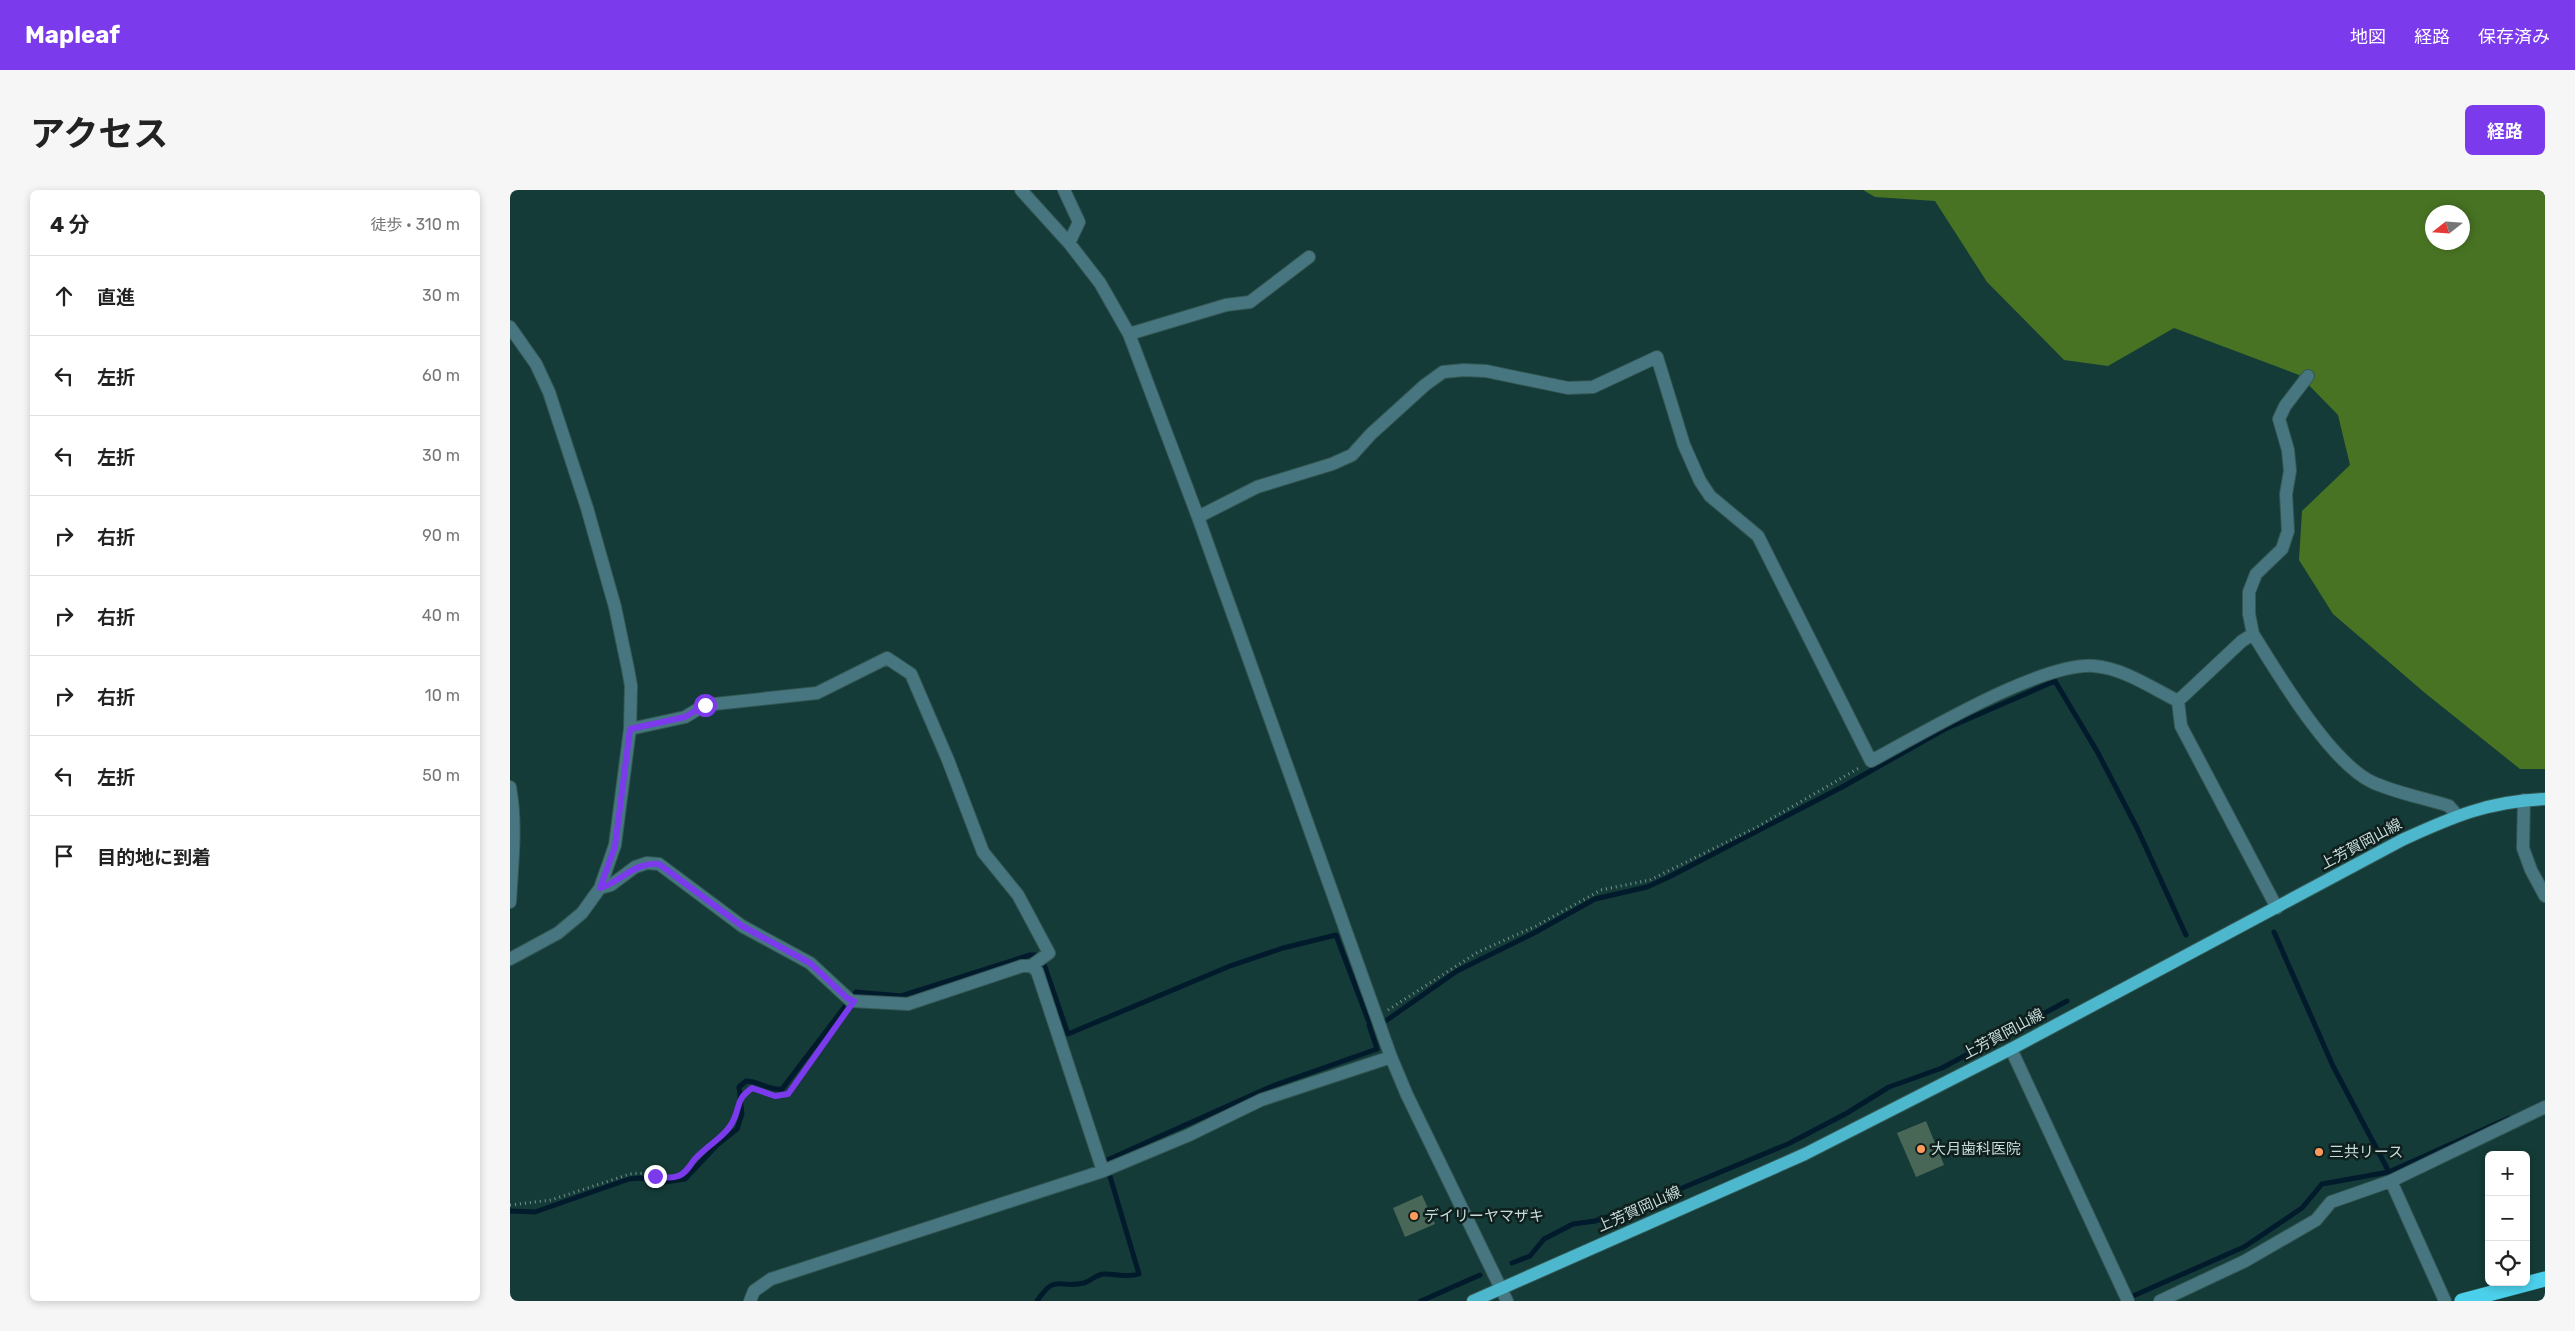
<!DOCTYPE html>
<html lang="ja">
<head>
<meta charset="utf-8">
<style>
	body { margin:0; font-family:Rubik,"Noto Sans JP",sans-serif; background:#f6f6f6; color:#222 }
	.controls { position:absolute; right:15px; bottom:15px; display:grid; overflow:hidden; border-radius:8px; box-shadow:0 2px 8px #0003 }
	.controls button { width:45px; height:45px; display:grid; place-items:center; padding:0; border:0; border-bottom:1px solid #e0e0e0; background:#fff; color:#222; font:25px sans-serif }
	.compass { position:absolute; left:1915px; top:15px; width:45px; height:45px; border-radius:50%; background:#fff; box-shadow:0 2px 8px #0003; rotate:253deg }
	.stop { position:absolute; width:15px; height:15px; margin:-11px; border:4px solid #7c3aed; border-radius:50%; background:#fff }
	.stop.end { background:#7c3aed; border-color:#fff; box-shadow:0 1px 5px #0008 }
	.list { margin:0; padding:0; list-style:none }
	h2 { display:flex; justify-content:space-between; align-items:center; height:65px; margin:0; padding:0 20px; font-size:21px }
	h2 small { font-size:16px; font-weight:400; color:#767676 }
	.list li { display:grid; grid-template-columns:32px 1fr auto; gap:15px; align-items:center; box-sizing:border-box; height:80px; padding:0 20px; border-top:1px solid #e0e0e0 }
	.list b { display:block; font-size:19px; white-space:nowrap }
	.list em { font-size:16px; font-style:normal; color:#767676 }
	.icon { flex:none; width:28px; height:28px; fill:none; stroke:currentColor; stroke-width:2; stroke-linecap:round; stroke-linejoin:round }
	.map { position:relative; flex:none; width:2035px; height:1111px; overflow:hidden; border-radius:8px }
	header { display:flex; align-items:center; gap:30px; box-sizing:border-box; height:70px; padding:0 25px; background:#7c3aed; color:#fff }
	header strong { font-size:24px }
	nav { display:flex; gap:28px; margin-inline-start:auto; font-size:18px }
	.intro { display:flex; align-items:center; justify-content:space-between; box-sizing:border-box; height:120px; padding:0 30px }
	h1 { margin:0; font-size:35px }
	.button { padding:12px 22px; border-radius:8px; background:#7c3aed; color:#fff; font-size:18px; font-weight:700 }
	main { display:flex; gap:30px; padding:0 30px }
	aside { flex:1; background:#fff; border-radius:8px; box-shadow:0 2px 8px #0003 }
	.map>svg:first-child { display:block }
</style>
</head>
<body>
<header>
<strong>Mapleaf</strong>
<nav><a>地図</a><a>経路</a><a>保存済み</a></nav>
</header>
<div class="intro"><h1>アクセス</h1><a class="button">経路</a></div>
<main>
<aside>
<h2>4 分<small>徒歩 · 310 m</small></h2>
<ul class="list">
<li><svg class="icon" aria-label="ahead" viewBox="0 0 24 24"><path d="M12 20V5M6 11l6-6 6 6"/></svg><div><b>直進</b></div><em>30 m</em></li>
<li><svg class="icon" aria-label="left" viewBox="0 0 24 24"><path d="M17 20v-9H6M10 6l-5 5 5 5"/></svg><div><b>左折</b></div><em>60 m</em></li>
<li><svg class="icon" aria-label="left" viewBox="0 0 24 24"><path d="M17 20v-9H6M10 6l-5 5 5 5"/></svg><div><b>左折</b></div><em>30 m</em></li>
<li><svg class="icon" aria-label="right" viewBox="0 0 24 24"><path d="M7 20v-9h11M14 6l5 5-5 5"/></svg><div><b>右折</b></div><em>90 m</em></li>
<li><svg class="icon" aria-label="right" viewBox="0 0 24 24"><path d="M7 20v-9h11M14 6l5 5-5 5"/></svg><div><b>右折</b></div><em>40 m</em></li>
<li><svg class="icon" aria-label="right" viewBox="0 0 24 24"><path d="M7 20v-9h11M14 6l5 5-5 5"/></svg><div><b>右折</b></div><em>10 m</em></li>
<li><svg class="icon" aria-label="left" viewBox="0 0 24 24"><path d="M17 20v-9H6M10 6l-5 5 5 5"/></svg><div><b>左折</b></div><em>50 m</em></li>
<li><svg class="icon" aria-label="arrive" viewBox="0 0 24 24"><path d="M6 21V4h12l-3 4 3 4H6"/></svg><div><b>目的地に到着</b></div></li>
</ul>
</aside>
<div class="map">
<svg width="2035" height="1111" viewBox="0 0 2035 1111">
	<rect width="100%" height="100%" fill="#143b37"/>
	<path fill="#487323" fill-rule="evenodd" d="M1353 0H2035V579H2010L1915 503 1823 424 1789 370 1792 321 1840 275 1828 225 1789 185 1664 138 1598 176 1554 170 1477 92 1425 11 1365 7ZM1922 22H1952V52H1922Z"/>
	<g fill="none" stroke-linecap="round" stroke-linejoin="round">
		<path stroke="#011b2c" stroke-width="5" d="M1764 742 1823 876 1879 982
			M877 830 947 781 1024 743 1085 709 1137 697 1159 687 1334 596 1435 539 1545 491 1588 563 1627 638 1676 745
			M596 973 595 971 760 897 867 859 859 835
			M0 1021 25 1022 119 989 130 988 155 992 175 989 207 955 227 939 232 924 229 897 236 891C249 891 260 901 272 899L346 802 391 806 520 765H526L534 774 558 844 720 776 773 758 826 745 860 835
			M1002 1073 1020 1066 1034 1049 1063 1034 1085 1031 1117 1021 1278 954 1337 923 1379 897 1432 878 1557 811
			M1623 1106 1734 1057 1792 1018 1812 994 1879 982 1999 928
			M527 1111C546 1083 547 1099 574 1093 581 1091 586 1084 595 1084 608 1084 617 1088 629 1084L599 983
			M911 1111 970 1085"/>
	</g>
	<path fill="#496756" d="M1416 931 1434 975 1406 987 1387 943Z
		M912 1005 925 1034 895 1047 883 1018Z"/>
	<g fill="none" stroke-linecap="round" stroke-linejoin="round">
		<g stroke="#345854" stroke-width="14">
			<path id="minor" d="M511 0 559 53 590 93 619 144 688 327 881 867 897 905 997 1111
				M554 0 569 32 559 53
				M0 137 26 174 39 202 77 318 105 417 118 479 121 496 120 539 105 655 90 698
				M619 144 716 115 740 112 799 67
				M688 327 747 297 822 274 842 265 861 244 915 195 933 182 954 180 976 181 1058 198 1083 197 1147 167 1174 255 1190 291 1200 306 1248 346 1361 571C1410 545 1530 472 1584 476 1613 478 1642 498 1668 511L1732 451 1743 444C1768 484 1820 572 1862 592 1886 603 1914 608 1939 616L1947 625
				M1743 444 1739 424V402L1746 384 1772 359 1778 341 1776 304 1780 281 1778 260 1769 229 1775 216 1798 186
				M1668 511 1671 536 1767 718
				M120 539 175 527 195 515 307 503 377 468 401 484 438 570 473 662 508 705 539 763 521 776
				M0 597C7 635 2 674 0 712
				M2014 610 2013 658 2021 680 2035 706
				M0 769 48 743 72 723 90 698 101 695 125 677 137 673 149 674 232 736 300 773 341 811 398 814 512 776H521L527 781 593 981
				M1501 859 1618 1111
				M1881 991 1935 1111
				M240 1111 244 1101 261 1089 593 981 679 945 751 910 881 867
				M1650 1111 1735 1071 1806 1030 1821 1012 1881 991 2035 917"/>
		</g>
		<g stroke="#345854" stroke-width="14">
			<path id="major" d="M963 1111 1295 964 1501 859 1892 650C1942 627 1979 611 2035 609"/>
		</g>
		<g stroke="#345854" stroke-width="16">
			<path id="highway" d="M1952 1111 2035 1089"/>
		</g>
		<path stroke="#769390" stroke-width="3" stroke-dasharray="1 4" stroke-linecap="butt" d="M878 820 968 762 1026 736 1091 700 1140 690 1247 637 1349 578
			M0 1015 41 1010 120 984C137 981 152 989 169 986 179 979 184 969 193 960 200 952 211 948 217 940 231 923 222 913 242 898L265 907 278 904 335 824"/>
		<use href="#minor" stroke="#477681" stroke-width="12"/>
		<use href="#major" stroke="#4db7cd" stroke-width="12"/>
		<use href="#highway" stroke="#4bd0eb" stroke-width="15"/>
	</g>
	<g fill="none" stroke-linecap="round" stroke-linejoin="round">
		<path stroke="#7c3aed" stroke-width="6" d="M145 986C152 987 161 989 168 986 175 984 180 976 184 970 196 956 217 946 224 929 231 913 226 910 242 898L265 906 278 904 344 811 337 808 300 773 232 736 149 674C124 672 112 691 90 698L105 656 120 539 175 527 195 515"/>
	</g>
	<g fill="#ff9b5a" stroke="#0f1f1d" stroke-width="2">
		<circle cx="1411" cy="959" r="5"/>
		<circle cx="1809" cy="962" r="5"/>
		<circle cx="904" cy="1026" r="5"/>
	</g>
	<g text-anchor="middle" stroke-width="5" stroke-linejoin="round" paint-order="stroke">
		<g font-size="15" fill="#c7dbd9" stroke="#0f1f1d">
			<text transform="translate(1851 654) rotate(-28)" y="5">上芳賀岡山線</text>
			<text transform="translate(1493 844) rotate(-28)" y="5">上芳賀岡山線</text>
			<text transform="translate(1129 1019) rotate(-24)" y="5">上芳賀岡山線</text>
		</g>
		<g font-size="15" fill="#c7dbd9" stroke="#0f1f1d" text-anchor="start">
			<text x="1421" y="964">大月歯科医院</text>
			<text x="1819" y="967">三共リース</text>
			<text x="914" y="1031">デイリーヤマザキ</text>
		</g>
	</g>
</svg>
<div class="controls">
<button>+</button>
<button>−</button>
<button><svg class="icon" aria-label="locate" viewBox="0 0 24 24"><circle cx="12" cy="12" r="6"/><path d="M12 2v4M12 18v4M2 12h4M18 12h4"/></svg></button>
</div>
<svg class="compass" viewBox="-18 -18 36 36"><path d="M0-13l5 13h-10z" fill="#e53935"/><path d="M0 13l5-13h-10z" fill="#767676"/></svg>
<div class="stop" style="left:195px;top:515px"></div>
<div class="stop end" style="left:145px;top:986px"></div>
</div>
</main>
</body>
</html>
